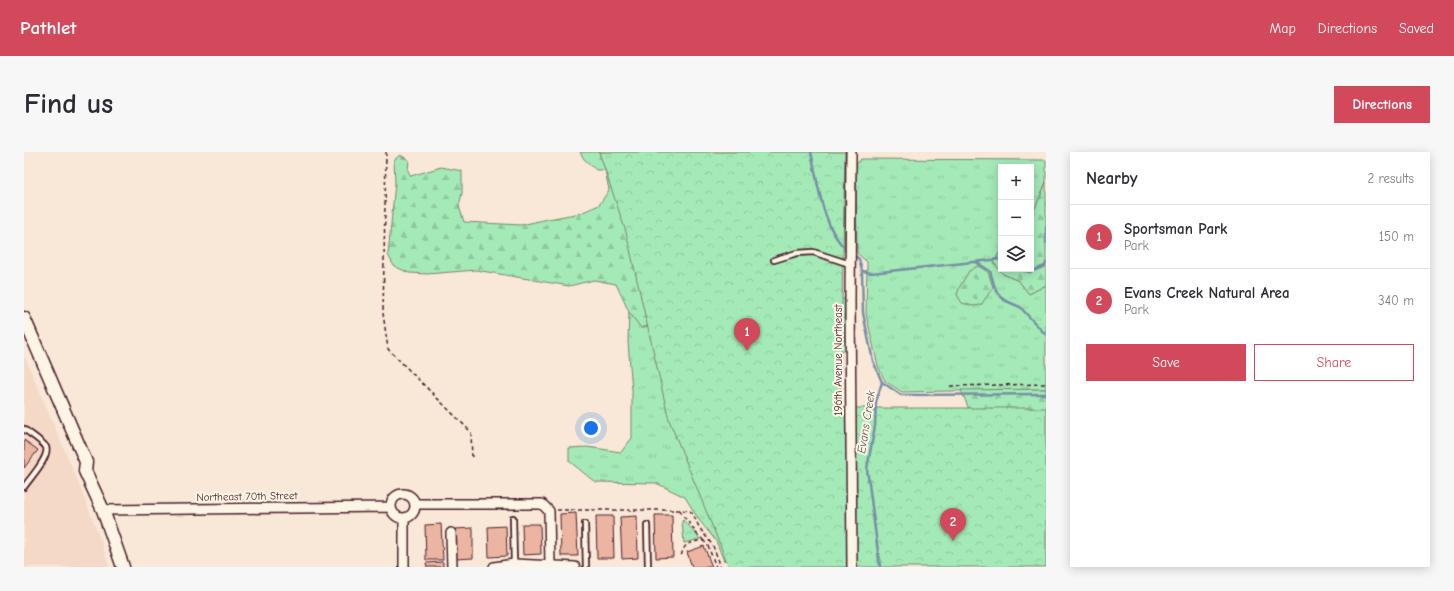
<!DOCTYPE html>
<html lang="en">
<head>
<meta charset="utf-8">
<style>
	body { margin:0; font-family:"Comic Neue",sans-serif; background:#f7f7f7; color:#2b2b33 }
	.controls { position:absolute; right:12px; top:12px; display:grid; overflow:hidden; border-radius:0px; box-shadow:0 2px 10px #0003 }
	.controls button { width:36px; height:36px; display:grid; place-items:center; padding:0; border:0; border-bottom:1px solid #e1e1e2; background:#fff; color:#2b2b33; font:20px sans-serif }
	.you { position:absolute; left:567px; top:276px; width:14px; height:14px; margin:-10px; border:3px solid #fff; border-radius:50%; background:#1a73e8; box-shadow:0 0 0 6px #1a73e833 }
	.badge { display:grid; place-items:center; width:26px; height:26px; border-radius:50%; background:#d1495b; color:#fff; font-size:13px; font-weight:700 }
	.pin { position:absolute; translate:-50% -33px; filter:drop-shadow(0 1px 2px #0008) }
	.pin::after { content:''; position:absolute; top:21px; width:14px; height:12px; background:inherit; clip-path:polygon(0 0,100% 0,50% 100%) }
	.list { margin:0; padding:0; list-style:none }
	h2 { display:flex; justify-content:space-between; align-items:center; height:52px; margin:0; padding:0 16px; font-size:17px }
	h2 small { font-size:13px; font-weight:400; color:#7c7c81 }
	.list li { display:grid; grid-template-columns:26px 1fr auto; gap:12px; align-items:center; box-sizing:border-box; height:64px; padding:0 16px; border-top:1px solid #e1e1e2 }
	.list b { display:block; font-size:15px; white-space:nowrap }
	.list p { margin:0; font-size:13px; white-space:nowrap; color:#7c7c81 }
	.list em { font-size:13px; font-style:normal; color:#7c7c81 }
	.actions { display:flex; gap:8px; padding:12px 16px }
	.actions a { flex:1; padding:9px 0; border:1px solid #d1495b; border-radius:0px; text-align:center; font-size:14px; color:#d1495b }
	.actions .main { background:#d1495b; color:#fff }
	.icon { flex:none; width:22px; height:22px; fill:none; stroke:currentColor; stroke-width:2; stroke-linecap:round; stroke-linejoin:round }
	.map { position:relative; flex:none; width:1022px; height:415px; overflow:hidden; border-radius:0px }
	header { display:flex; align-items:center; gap:24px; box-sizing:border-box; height:56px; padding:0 20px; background:#d1495b; color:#fff }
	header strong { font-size:19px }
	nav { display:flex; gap:22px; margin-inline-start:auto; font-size:14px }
	.intro { display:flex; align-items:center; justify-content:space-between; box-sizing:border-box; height:96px; padding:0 24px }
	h1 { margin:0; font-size:28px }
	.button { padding:10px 18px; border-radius:0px; background:#d1495b; color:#fff; font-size:14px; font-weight:700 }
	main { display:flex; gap:24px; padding:0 24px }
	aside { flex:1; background:#fff; border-radius:0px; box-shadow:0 2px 10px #0003 }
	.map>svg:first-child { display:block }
</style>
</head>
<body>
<header>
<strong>Pathlet</strong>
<nav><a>Map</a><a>Directions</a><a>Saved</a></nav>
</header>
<div class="intro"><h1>Find us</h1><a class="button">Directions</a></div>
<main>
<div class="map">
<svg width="1022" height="415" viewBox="0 0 1022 415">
	<defs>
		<pattern id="grass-tufts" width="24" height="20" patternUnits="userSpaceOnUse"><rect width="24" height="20" fill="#a4eab7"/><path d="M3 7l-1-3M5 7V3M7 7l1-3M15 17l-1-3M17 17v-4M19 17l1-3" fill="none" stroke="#8fc89e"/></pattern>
		<pattern id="forest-firs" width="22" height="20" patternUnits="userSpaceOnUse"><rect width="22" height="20" fill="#a4eab7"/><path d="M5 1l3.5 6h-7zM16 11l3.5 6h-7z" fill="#8fc89e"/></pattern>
		<pattern id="park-crowns" width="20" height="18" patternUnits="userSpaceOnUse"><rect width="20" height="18" fill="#a4eab7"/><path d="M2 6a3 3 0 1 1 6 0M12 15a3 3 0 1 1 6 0" fill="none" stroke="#8fc89e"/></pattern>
	</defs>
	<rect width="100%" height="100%" fill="#f9e8d7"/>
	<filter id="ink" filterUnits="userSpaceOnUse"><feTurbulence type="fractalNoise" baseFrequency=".025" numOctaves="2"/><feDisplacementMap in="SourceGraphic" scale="8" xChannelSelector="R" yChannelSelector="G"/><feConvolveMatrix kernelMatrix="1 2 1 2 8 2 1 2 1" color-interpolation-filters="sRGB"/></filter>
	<g filter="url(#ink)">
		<path fill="#f5d9c7" d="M0 203 53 327 78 391 85 415H0Z"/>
		<path fill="url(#grass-tufts)" stroke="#778471" d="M837 7 1022 8V30L1007 66V15H977V100L975 101 970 111 979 122 995 129 1005 142 1022 133V237L878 240 861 229 854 214 842 162 843 110 833 101 832 13Z
			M605 160 618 176 629 172 788 189 821 188 822 199H794L700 409 692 389 675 368 661 345 632 331 571 330 545 309V296L563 295 597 300 608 286V238L604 190Z"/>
		<path fill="url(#forest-firs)" stroke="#778471" d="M556 0H821V99L808 92 797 145 821 147V188L788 189 629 172 617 176 605 160 592 132 570 128 545 134 452 118 403 122 385 121 370 114 364 103 371 31 370 8 376 3 385 8 384 19 387 24 417 15 438 19V41L435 54 440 70 497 73 524 67 557 61 575 53 585 38 581 18H572L560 7Z
			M1022 30V133L1005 142 995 129 979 122 970 111 975 101 977 100V117H1007V66Z
			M954 114 964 120 969 135 957 153 949 154 938 151 933 143 935 136 945 119Z
			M1022 237V414L959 291 937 238Z"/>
		<path fill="url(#park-crowns)" stroke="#778471" d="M575 0H821L816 256H1022V415H705L645 268 602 80Z
			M659 368C666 374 670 381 676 387L660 391 658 369Z"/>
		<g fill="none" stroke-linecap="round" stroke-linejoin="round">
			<path stroke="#768fa4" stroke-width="2.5" d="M787 0C794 30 798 77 823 98
				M1022 75V91
				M829 102 835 107 838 119 839 161 849 209 858 230 852 250 851 274 843 317 856 415
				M952 110 966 119 972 139 980 148 996 155 1022 183
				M993 117 1006 120 1021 114 1022 111
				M839 119 847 121 977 107
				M858 230 877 243 1022 242"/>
		</g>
		<path fill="#ecb5a1" stroke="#4a1f2b" d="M0 288 14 298 0 316Z
			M552 361 554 404H537L536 362Z
			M631 363H648L649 405 632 406Z
			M572 364H589L590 406H573Z
			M613 364 614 406 598 407 596 365Z
			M417 372 419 408H402L401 373Z
			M498 372H516L517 402 499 403Z
			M482 374 483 404 465 405 464 375Z
			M449 376V406L432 407 431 377Z
			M680 394 688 415H668L663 400Z
			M419 410V415H403L402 411Z"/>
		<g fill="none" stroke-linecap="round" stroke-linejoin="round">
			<g stroke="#4a1f2b" stroke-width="8">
				<path id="lane" d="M750 108 773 101 789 100 826 112
					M0 277C5 281 19 290 22 295 26 305 6 326 0 335
					M489 366 490 412
					M561 372 562 415
					M623 373 624 415"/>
			</g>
			<g stroke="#4a1f2b" stroke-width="12">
				<path id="street" d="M827 0 826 149 828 415
					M367 354a12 12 0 1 1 24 0a12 12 0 1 1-24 0Z
					M392 352H518L525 359 526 413
					M79 358 367 355
					M380 366V415
					M427 381 428 415
					M470 415 490 412 551 415"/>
			</g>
			<g stroke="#4a1f2b" stroke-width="15">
				<path id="secondary" d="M0 166 62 310 61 319 79 358 99 415"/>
			</g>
			<path stroke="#4a1f2b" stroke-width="1.5" stroke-dasharray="4 3" stroke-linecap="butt" d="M362 0 359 161 364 197 447 280 448 307
				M926 234 1022 232
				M533 358H658L666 359 669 362 675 375 689 394 697 415
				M656 358 659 364 667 373 673 382 679 388C666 391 660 390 657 405
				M679 388 684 394 692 415"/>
			<use href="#lane" stroke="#fcf5e5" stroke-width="4.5"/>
			<use href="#street" stroke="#fcf5e5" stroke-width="9"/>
			<use href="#secondary" stroke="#fcf5e5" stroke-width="12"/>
		</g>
	</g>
	<g text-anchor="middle" stroke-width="4" stroke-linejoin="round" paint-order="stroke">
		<g font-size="11" fill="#4a1f2b" stroke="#fcf5e5">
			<text transform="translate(814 208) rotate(-90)" y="4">196th Avenue Northeast</text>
			<text transform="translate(223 344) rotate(-1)" y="4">Northeast 70th Street</text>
		</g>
		<g font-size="12" font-style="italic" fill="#5c4e5d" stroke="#fcf5e5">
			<text transform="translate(842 270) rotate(-81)" y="4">Evans Creek</text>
		</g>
	</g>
</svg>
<div class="controls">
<button>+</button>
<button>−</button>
<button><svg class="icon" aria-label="layers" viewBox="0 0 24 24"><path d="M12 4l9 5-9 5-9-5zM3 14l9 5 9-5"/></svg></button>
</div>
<div class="you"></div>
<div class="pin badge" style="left:723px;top:199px">1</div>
<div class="pin badge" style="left:929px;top:389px">2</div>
</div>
<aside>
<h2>Nearby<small>2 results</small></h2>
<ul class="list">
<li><span class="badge">1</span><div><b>Sportsman Park</b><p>Park</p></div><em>150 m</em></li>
<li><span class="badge">2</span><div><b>Evans Creek Natural Area</b><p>Park</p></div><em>340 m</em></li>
</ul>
<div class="actions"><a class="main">Save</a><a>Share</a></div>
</aside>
</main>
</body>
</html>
